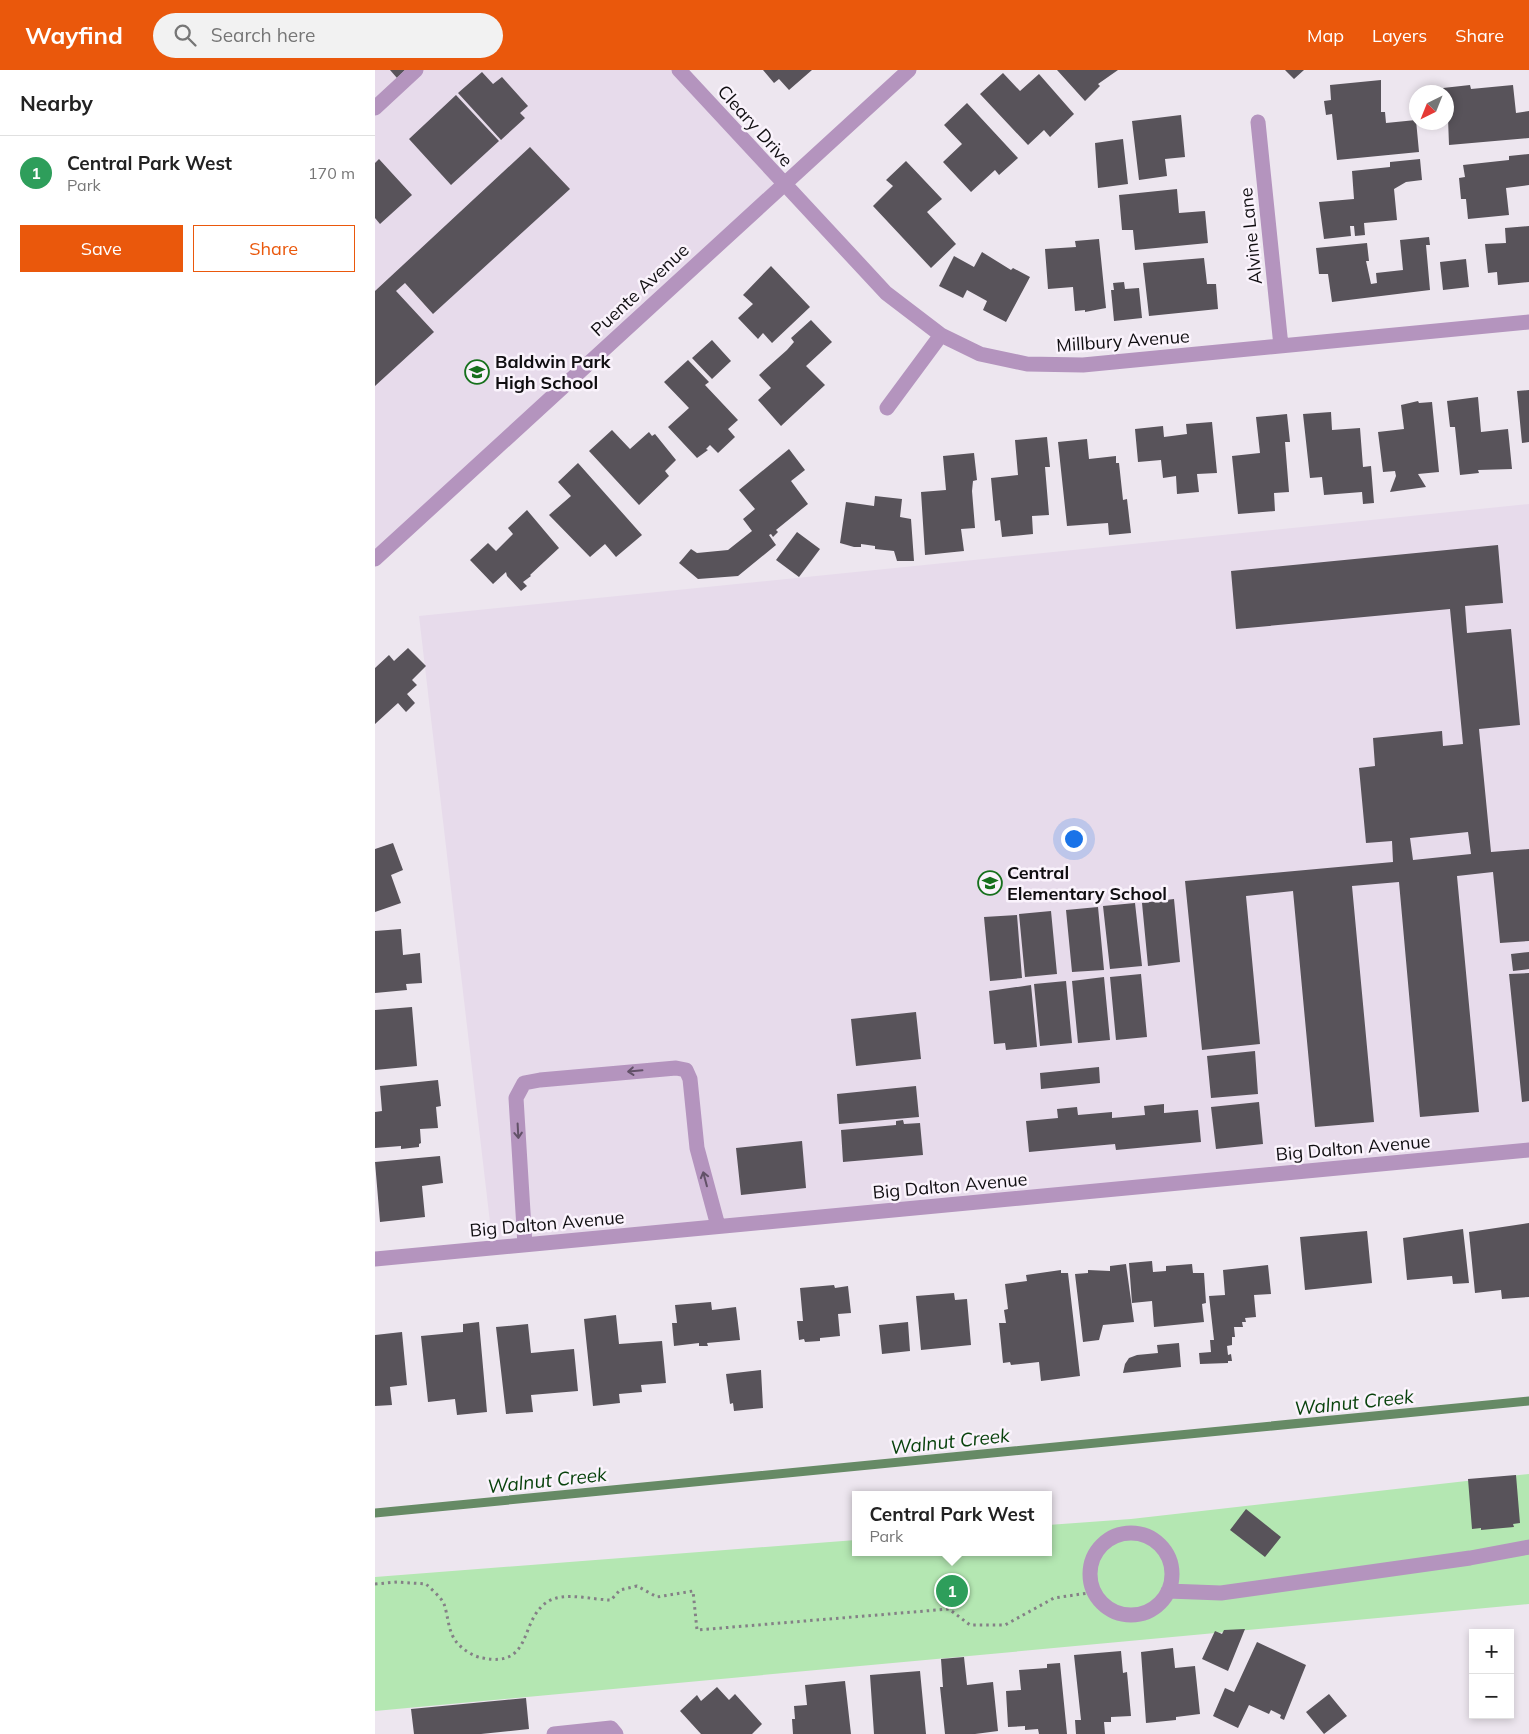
<!DOCTYPE html>
<html lang="en">
<head>
<meta charset="utf-8">
<style>
	body { margin:0; font-family:Mulish,sans-serif; background:#f2f2f2; color:#222 }
	.controls { position:absolute; right:15px; bottom:15px; display:grid; overflow:hidden; border-radius:0px; box-shadow:0 2px 8px #0003 }
	.controls button { width:45px; height:45px; display:grid; place-items:center; padding:0; border:0; border-bottom:1px solid #e0e0e0; background:#fff; color:#222; font:25px sans-serif }
	.compass { position:absolute; left:1034px; top:15px; width:45px; height:45px; border-radius:50%; background:#fff; box-shadow:0 2px 8px #0003; rotate:223deg }
	.you { position:absolute; left:698px; top:768px; width:18px; height:18px; margin:-12px; border:4px solid #fff; border-radius:50%; background:#1a73e8; box-shadow:0 0 0 8px #1a73e833 }
	.badge { display:grid; place-items:center; width:32px; height:32px; border-radius:50%; background:#ea580c; color:#fff; font-size:16px; font-weight:700 }
	.pin { position:absolute; translate:-50% -50%; border:2px solid #fff; box-shadow:0 1px 5px #0006 }
	.popup { position:absolute; left:477px; top:1421px; width:200px; height:65px; box-sizing:border-box; display:grid; place-content:center; border-radius:0px; background:#fff; filter:drop-shadow(0 1px 4px #0005); font-size:16px; white-space:nowrap; color:#767676 }
	.popup b { font-size:19px; color:#222 }
	.popup::after { content:''; position:absolute; left:50%; top:100%; margin-left:-10px; border:10px solid transparent; border-top-color:#fff }
	.list { margin:0; padding:0; list-style:none }
	h2 { display:flex; justify-content:space-between; align-items:center; height:65px; margin:0; padding:0 20px; font-size:21px }
	h2 small { font-size:16px; font-weight:400; color:#767676 }
	.list li { display:grid; grid-template-columns:32px 1fr auto; gap:15px; align-items:center; box-sizing:border-box; height:75px; padding:0 20px; border-top:1px solid #e0e0e0 }
	.list b { display:block; font-size:19px; white-space:nowrap }
	.list p { margin:0; font-size:16px; white-space:nowrap; color:#767676 }
	.list em { font-size:16px; font-style:normal; color:#767676 }
	.actions { display:flex; gap:10px; padding:15px 20px }
	.actions a { flex:1; padding:11px 0; border:1px solid #ea580c; border-radius:0px; text-align:center; font-size:18px; color:#ea580c }
	.actions .main { background:#ea580c; color:#fff }
	.icon { flex:none; width:28px; height:28px; fill:none; stroke:currentColor; stroke-width:2; stroke-linecap:round; stroke-linejoin:round }
	.map { position:relative; flex:none; width:1154px; height:1664px; overflow:hidden }
	header { display:flex; align-items:center; gap:30px; box-sizing:border-box; height:70px; padding:0 25px; background:#ea580c; color:#fff }
	header strong { font-size:24px }
	nav { display:flex; gap:28px; margin-inline-start:auto; font-size:18px }
	.search { width:350px; height:45px; background:#f2f2f2; display:flex; align-items:center; gap:12px; box-sizing:border-box; padding:0 18px; border-radius:28px; color:#767676; font-size:19px }
	main { display:flex }
	aside { flex:1; background:#fff }
	.map>svg:first-child { display:block }
</style>
</head>
<body>
<header>
<strong>Wayfind</strong>
<div class="search"><svg class="icon" aria-label="search" viewBox="0 0 24 24"><circle cx="10" cy="10" r="6"/><path d="M15 15l6 6"/></svg>Search here</div>
<nav><a>Map</a><a>Layers</a><a>Share</a></nav>
</header>
<main>
<aside>
<h2>Nearby<small></small></h2>
<ul class="list">
<li><span class="badge" style="background:#2e9e5b">1</span><div><b>Central Park West</b><p>Park</p></div><em>170 m</em></li>
</ul>
<div class="actions"><a class="main">Save</a><a>Share</a></div>
</aside>
<div class="map">
<svg width="1154" height="1664" viewBox="0 0 1154 1664">
	<rect width="100%" height="100%" fill="#ede6ef"/>
	<path fill="#e7dbeb" d="M0 0H304L409 114 0 489Z
		M1154 434V1080L118 1178 44 546Z"/>
	<path fill="#b4e7b2" d="M1154 1404V1534L0 1641V1507L481 1470V1482H673V1455L756 1449Z"/>
	<g fill="none" stroke-linecap="round" stroke-linejoin="round">
		<path stroke="#668a65" stroke-width="9" d="M0 1443 1154 1331"/>
	</g>
	<path fill="#58535a" fill-rule="evenodd" d="M15 0H30L22 8Z
		M388 0H437L414 20 404 9 399 13Z
		M682 0H743L723 14 725 16 710 31Z
		M910 0H929L919 9Z
		M107 2 118 14 127 7 153 36 145 43 150 48 126 70 83 23Z
		M628 3 645 21 664 4 699 44 675 67 669 60 653 75 605 24Z
		M1006 10V42H1010L1011 53 1041 50 1044 82 962 90 957 44 951 45 949 31 956 30 955 15Z
		M1095 15 1096 19 1138 15 1141 43 1154 41V68L1074 75 1072 22H1069L1068 18Z
		M81 25 124 71 76 115 34 69Z
		M592 33 643 88 624 105 620 100 596 122 568 92 587 74 569 55Z
		M806 45 810 87 790 89 792 106 764 110 757 51Z
		M748 69 753 114 723 118 720 73Z
		M155 77 195 119 58 244 30 213 21 221 59 262 0 316V221Z
		M1154 84V115L1131 118 1134 145 1093 149 1091 129H1086L1084 108 1090 107 1088 95 1134 90V86Z
		M4 89 37 125 5 154 0 148V93Z
		M1045 89 1047 110 1031 112 1019 119 1022 150 989 153 990 165 980 166 979 156H975L976 166 949 169 944 132 979 129 977 101 1015 97V92Z
		M531 91 567 129 552 142 581 174 556 198 498 136 518 116 511 110Z
		M802 119 804 143 830 141 833 173 760 180 758 160H747L744 125Z
		M1154 156V212L1123 215 1122 202 1113 203 1110 174 1131 173 1130 158Z
		M1054 167 1055 175H1051L1055 220 957 232 953 204H944L941 178 992 173 994 191H991L996 214 1002 213 1001 203 1028 200 1025 170Z
		M724 169 731 238 710 242V240L700 241 698 217 673 219 670 179 701 177 700 171Z
		M607 182 636 200 638 198 655 207 631 252 608 240 612 231 592 220 588 228 564 216 579 186 599 197Z
		M829 188 832 214H841L843 239 774 246 768 193Z
		M1091 189 1094 217 1068 220 1065 192Z
		M396 196 435 237 397 273 388 263 383 269 363 248 378 234 368 225Z
		M749 212 750 219 764 218 767 248 739 251 736 220H739L738 213Z
		M436 250 457 272 431 296 450 315 406 356 383 330 396 318 384 305 412 280 419 272 416 268Z
		M337 270 356 291 337 309 317 288Z
		M313 290 334 312 330 315 363 350 353 359 360 367 343 383 335 375 331 379 333 380 322 388 293 357 314 338 289 312Z
		M1154 320V372L1147 373 1142 321Z
		M1103 327 1106 362 1133 359 1137 399 1103 400 1104 403 1085 405 1080 357H1075L1072 331Z
		M1043 331 1044 333 1057 332 1064 402 1043 404 1051 417 1015 422 1021 406 1020 401 1008 402 1003 362 1029 359 1026 335Z
		M956 342 957 360 985 358 988 397 996 396 999 433 988 434 987 422 949 425 947 407 935 408 928 344Z
		M912 344 915 372H910L914 422 899 423 900 441 863 444 857 386 885 383 881 347Z
		M837 352 842 403 822 404 824 422 802 424 801 406 788 408 786 390 763 392 760 359 788 356 789 367 812 364 811 354Z
		M237 360 255 379 274 362 277 366 280 364 301 390 290 401 294 406 264 435 214 381Z
		M672 367 675 397H670L674 445 657 446 658 464 627 467 625 450 620 451 616 408 643 405 640 370Z
		M712 369 714 389 741 386V393H744L748 430 752 429 756 463 734 465 733 453 692 456 683 372Z
		M414 379 430 400 416 411 433 434 401 460 403 462 398 467 396 464 394 465 401 475 363 506 323 509 304 493 316 479 322 483 353 480 377 461 368 449 380 439 364 420Z
		M599 383 602 410 598 411 597 421 600 458 586 459 589 481 550 485 546 422 571 420 568 386Z
		M203 393 267 465 241 487 230 474 215 487 174 445 196 426 183 412Z
		M500 426 527 429 525 447 536 449 539 491H522L519 481 500 479V476L486 474V477H479L465 473 471 432 499 436Z
		M152 440 184 478 155 505 156 506 148 512 152 516 146 521 132 506 131 502 118 514 95 490 113 473 121 481 138 464 133 458Z
		M422 462 445 479 424 507 401 490Z
		M1123 475 1128 533 1090 536 1092 563 1136 559 1145 655 1104 659 1116 782 1154 779V871L1125 873 1118 802 1082 806 1104 1042 1045 1047 1024 812 977 816 999 1052 940 1057 918 821 871 826 885 974 827 980 810 811 1018 792 1017 771 991 773 984 698 1000 696 998 668 1067 661 1068 676 1088 674 1075 539 861 559 856 501ZM1093 762 1096 784 1038 790 1035 768Z
		M33 578 51 596 37 610 42 615 32 624 40 633 31 642 23 633 0 654V598L14 585 19 591Z
		M18 773 28 800 16 805 26 833 0 842V779Z
		M799 829 805 892 773 896 767 833Z
		M760 833 767 896 735 899 728 836Z
		M723 837 729 900 697 902 691 840Z
		M676 841 682 904 650 907 644 844Z
		M642 845 647 908 615 911 609 847Z
		M26 859 28 885 45 883 47 913 31 914 32 920 0 923V861Z
		M1154 882V899L1138 901 1136 884Z
		M1154 903V1031L1147 1032 1134 904Z
		M766 904 772 967 741 970 735 907Z
		M729 907 735 970 703 973 697 911Z
		M691 911 697 973 665 976 659 914Z
		M656 915 662 977 631 980 630 973 619 974 614 921Z
		M37 937 42 996 0 1000V940Z
		M541 942 546 989 481 996 476 949Z
		M880 981 883 1024 836 1028 832 986Z
		M724 997 725 1013 666 1019 665 1003Z
		M63 1010 66 1036 61 1037 63 1058 45 1059 46 1073 44 1074V1077L26 1079V1076L0 1078V1042L7 1041 5 1016Z
		M541 1016 544 1047 464 1054 462 1024Z
		M884 1032 888 1074 841 1079 836 1037Z
		M789 1034V1043L823 1040 826 1072 741 1080 740 1074 654 1082 651 1051 683 1048 682 1039 702 1037 703 1045 737 1042V1048L770 1045 769 1036Z
		M528 1050 529 1054 545 1053 548 1085 468 1092 466 1060 521 1055V1051Z
		M427 1071 431 1118 366 1125 361 1078Z
		M65 1086 68 1113 47 1116 50 1147 5 1152 0 1092Z
		M1154 1153V1227L1127 1229 1126 1220 1100 1223 1094 1162Z
		M1088 1159 1094 1213 1078 1214 1077 1206 1032 1210 1028 1168Z
		M992 1161 997 1213 930 1220 925 1167Z
		M777 1191 778 1202 791 1201V1196L817 1194 818 1203H829L831 1233 827 1234 829 1252 779 1257 777 1231 757 1233 754 1193Z
		M751 1194 759 1252 728 1255 724 1270 708 1272 700 1204 713 1203V1200L735 1201V1196Z
		M893 1195 896 1224 879 1225 881 1247 870 1248 871 1252H867L868 1257H859L860 1267H857V1275L852 1276 853 1285 856 1284 857 1291H853V1293L825 1294 824 1283 836 1282 835 1270H839L834 1226 850 1225 848 1200Z
		M686 1200V1203H693L705 1306 666 1311 664 1292 636 1295 635 1292 628 1293 624 1253H631L629 1240 633 1239 630 1214 652 1211 651 1205Z
		M459 1215 460 1218 473 1216 476 1243 463 1244 465 1266 445 1268V1271L430 1272 429 1269 424 1270 422 1251H428L425 1218Z
		M579 1223 580 1230 592 1229 596 1275 546 1280 541 1226Z
		M336 1232 337 1240 361 1237 365 1270 332 1273 333 1276H324V1273L299 1276 297 1253H302L300 1235Z
		M241 1245 244 1274 287 1271 291 1313 266 1315 267 1322 244 1324 245 1333 218 1336 209 1249Z
		M104 1252 112 1342 82 1345 80 1329 53 1332 46 1266 88 1262V1254Z
		M533 1252 535 1281 507 1284 504 1255Z
		M153 1254 156 1283 199 1279 203 1321 156 1325 158 1342 131 1344 121 1257Z
		M27 1262 32 1315 15 1317 17 1335 0 1336V1265Z
		M804 1273 806 1297 748 1303 750 1294 754 1288 762 1285 783 1283 782 1275Z
		M386 1300 388 1338 359 1341 358 1333 355 1334 351 1304Z
		M1141 1405 1145 1453 1138 1454 1139 1457 1106 1460V1458L1097 1459 1093 1409Z
		M871 1439 906 1467 890 1487 855 1460Z
		M870 1559 853 1601 827 1589 840 1561 847 1564 849 1560Z
		M882 1572 931 1595 909 1650 905 1648 906 1645 896 1640 894 1644 874 1635 863 1658 838 1646 850 1618 859 1622Z
		M798 1578 800 1598 820 1596 825 1644 801 1647V1650L771 1653 766 1582Z
		M746 1581 748 1603 752 1602 756 1646 736 1647V1652H729L730 1664H701L700 1650H706L699 1585Z
		M589 1587 592 1615 618 1612 623 1661 600 1664H570L565 1617H568L566 1589Z
		M685 1593 692 1664H664L663 1659 650 1660V1656L633 1657 631 1621 646 1620 644 1600 672 1598V1594Z
		M545 1601 551 1664H499L495 1605Z
		M470 1611 476 1664H418L417 1649H420L419 1636 432 1635 430 1615Z
		M342 1617 354 1630 360 1624 387 1654 377 1664H326L305 1641 322 1625 326 1631Z
		M954 1624 972 1646 949 1664 931 1642Z
		M151 1628 154 1659 106 1664H39L36 1639Z"/>
	<g fill="none" stroke-linecap="round" stroke-linejoin="round">
		<path stroke="#848086" stroke-width="3" stroke-dasharray="2.5 4" stroke-linecap="butt" d="M0 1514 22 1512 51 1514C57 1520 66 1527 69 1534 73 1545 73 1560 80 1570 86 1579 99 1587 108 1588 158 1598 144 1551 172 1532 189 1521 217 1530 236 1530L245 1520 262 1516 282 1527 318 1521 322 1560 574 1539 595 1555H630L679 1528 720 1522"/>
		<path stroke="#b494be" stroke-width="15" d="M304 0 511 223 566 265 605 284 652 294 708 295 1154 252
			M0 38 41 0
			M883 52 906 276
			M512 338 566 265
			M0 489 534 0
			M150 1175 141 1028 149 1013 165 1010 301 998 311 1000 315 1009 322 1078 343 1156
			M0 1189 1154 1080
			M715 1504a41 41 0 1 1 82 0a41 41 0 1 1-82 0Z
			M793 1521 846 1523 1095 1488 1154 1477
			M179 1664 236 1658 241 1664"/>
	</g>
	<defs><path id="oneway-shaft" d="M-6 0H5M1.5-3L5.5 0L1.5 3" fill="none" stroke-width="1.6" stroke-linecap="round" stroke-linejoin="round" transform="scale(1.25)"/></defs>
	<g stroke="#625168">
		<use href="#oneway-shaft" transform="translate(260 1001) rotate(175)"/>
		<use href="#oneway-shaft" transform="translate(143 1061) rotate(87)"/>
		<use href="#oneway-shaft" transform="translate(330 1109) rotate(-105)"/>
	</g>
	<defs>
		<g id="school-ring" transform="scale(1.25)"><circle r="9.5" fill="#faf3fc" stroke="#16701c" stroke-width="1.5"/><path d="M0-5L7-2L0 1L-7-2ZM-4 1L0 2.5L4 1V4Q0 6-4 4Z" fill="#16701c"/></g>
	</defs>
	<g fill-rule="evenodd">
		<use href="#school-ring" x="102" y="302"/>
		<use href="#school-ring" x="615" y="813"/>
	</g>
	<g text-anchor="middle" stroke-width="5" stroke-linejoin="round" paint-order="stroke">
		<g font-size="18" fill="#100e11" stroke="#faf3fc">
			<text transform="translate(380 56) rotate(48)" y="6">Cleary Drive</text>
			<text transform="translate(876 166) rotate(-96)" y="6">Alvine Lane</text>
			<text transform="translate(265 220) rotate(-43)" y="6">Puente Avenue</text>
			<text transform="translate(748 271) rotate(-4)" y="6">Millbury Avenue</text>
			<text transform="translate(978 1078) rotate(-5)" y="6">Big Dalton Avenue</text>
			<text transform="translate(575 1116) rotate(-5)" y="6">Big Dalton Avenue</text>
			<text transform="translate(172 1154) rotate(-5)" y="6">Big Dalton Avenue</text>
		</g>
		<g font-size="18" font-weight="bold" fill="#100e11" stroke="#faf3fc" text-anchor="start">
			<text x="120" y="298">Baldwin Park<tspan x="120" dy="21">High School</tspan></text>
			<text x="632" y="809">Central<tspan x="632" dy="21">Elementary School</tspan></text>
		</g>
		<g font-size="19" font-style="italic" fill="#08420c" stroke="#faf3fc">
			<text transform="translate(979 1332) rotate(-6)" y="7">Walnut Creek</text>
			<text transform="translate(575 1371) rotate(-6)" y="7">Walnut Creek</text>
			<text transform="translate(172 1410) rotate(-6)" y="7">Walnut Creek</text>
		</g>
	</g>
</svg>
<div class="controls">
<button>+</button>
<button>−</button>
</div>
<svg class="compass" viewBox="-18 -18 36 36"><path d="M0-13l5 13h-10z" fill="#e53935"/><path d="M0 13l5-13h-10z" fill="#767676"/></svg>
<div class="you"></div>
<div class="pin badge" style="left:577px;top:1521px;background:#2e9e5b">1</div>
<div class="popup"><b>Central Park West</b>Park</div>
</div>
</main>
</body>
</html>
